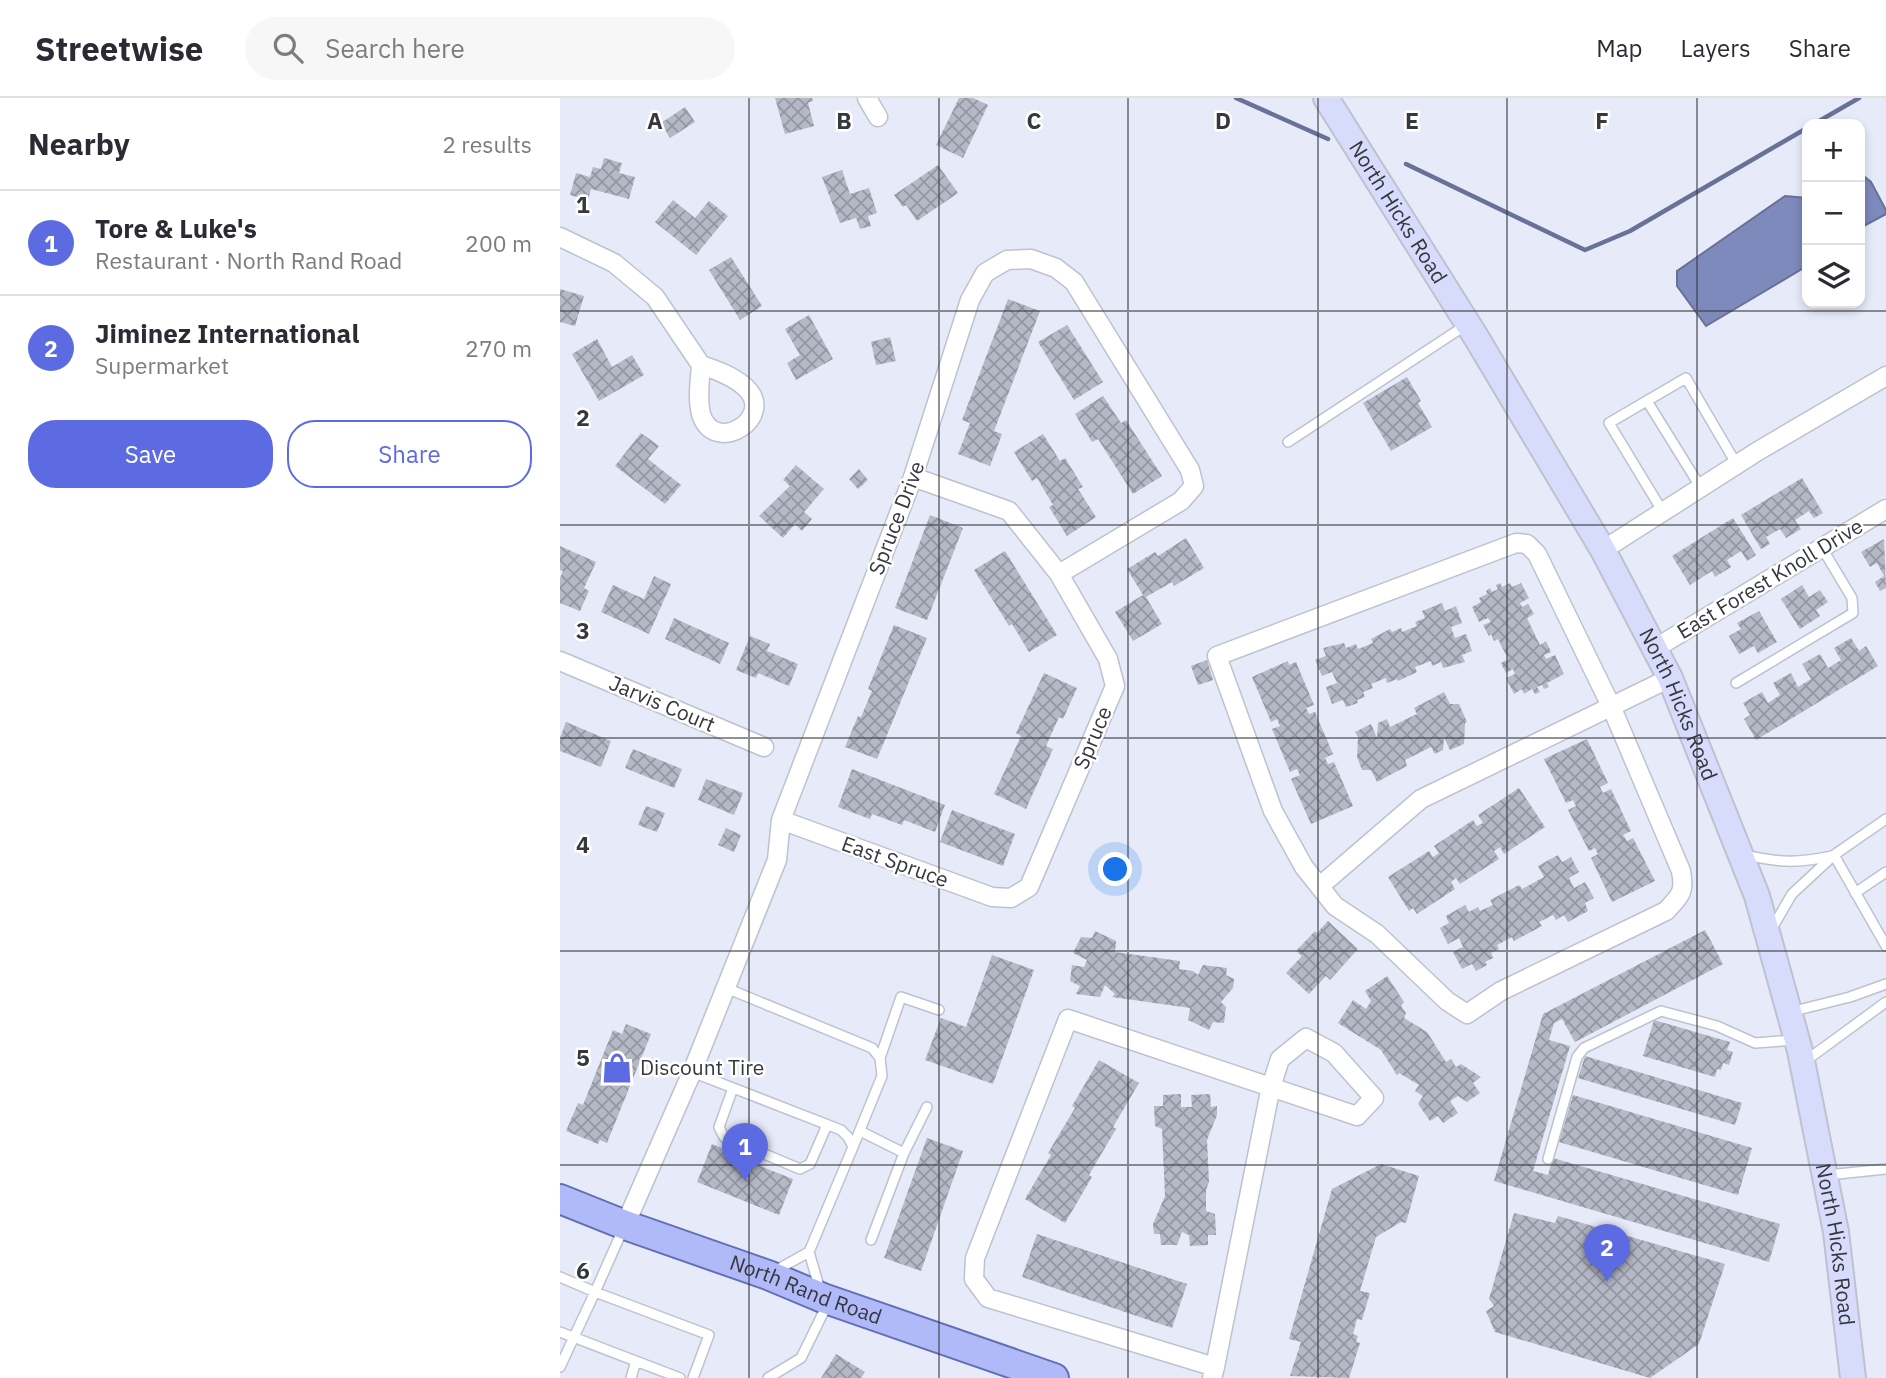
<!DOCTYPE html>
<html lang="en">
<head>
<meta charset="utf-8">
<style>
	body { margin:0; font-family:"IBM Plex Sans",sans-serif; background:#f7f7f7; color:#2b2b33 }
	.controls { position:absolute; right:21px; top:21px; display:grid; overflow:hidden; border-radius:14px; box-shadow:0 4px 10px #0003 }
	.controls button { width:63px; height:63px; display:grid; place-items:center; padding:0; border:0; border-bottom:2px solid #e1e1e2; background:#fff; color:#2b2b33; font:35px sans-serif }
	.you { position:absolute; left:556px; top:772px; width:24px; height:24px; margin:-18px; border:5px solid #fff; border-radius:50%; background:#1a73e8; box-shadow:0 0 0 10px #1a73e833 }
	.badge { display:grid; place-items:center; width:46px; height:46px; border-radius:50%; background:#5d6be3; color:#fff; font-size:23px; font-weight:700 }
	.pin { position:absolute; translate:-50% -58px; filter:drop-shadow(0 2px 4px #0008) }
	.pin::after { content:''; position:absolute; top:37px; width:24px; height:21px; background:inherit; clip-path:polygon(0 0,100% 0,50% 100%) }
	.list { margin:0; padding:0; list-style:none }
	h2 { display:flex; justify-content:space-between; align-items:center; height:91px; margin:0; padding:0 28px; font-size:30px }
	h2 small { font-size:23px; font-weight:400; color:#7c7c81 }
	.list li { display:grid; grid-template-columns:46px 1fr auto; gap:21px; align-items:center; box-sizing:border-box; height:105px; padding:0 28px; border-top:2px solid #e1e1e2 }
	.list b { display:block; font-size:26px; white-space:nowrap }
	.list p { margin:0; font-size:23px; white-space:nowrap; color:#7c7c81 }
	.list em { font-size:23px; font-style:normal; color:#7c7c81 }
	.actions { display:flex; gap:14px; padding:21px 28px }
	.actions a { flex:1; padding:16px 0; border:2px solid #5d6be3; border-radius:28px; text-align:center; font-size:24px; color:#5d6be3 }
	.actions .main { background:#5d6be3; color:#fff }
	.icon { flex:none; width:38px; height:38px; fill:none; stroke:currentColor; stroke-width:2; stroke-linecap:round; stroke-linejoin:round }
	.map { position:relative; flex:none; width:1326px; height:1280px; overflow:hidden }
	header { display:flex; align-items:center; gap:42px; box-sizing:border-box; height:98px; padding:0 35px; background:#fff; border-bottom:2px solid #e1e1e2 }
	header strong { font-size:33px }
	nav { display:flex; gap:38px; margin-inline-start:auto; font-size:24px }
	.search { width:490px; height:63px; background:#f7f7f7; display:flex; align-items:center; gap:18px; box-sizing:border-box; padding:0 24px; border-radius:38px; color:#7c7c81; font-size:26px }
	main { display:flex }
	aside { flex:1; background:#fff }
	.map>svg:first-child { display:block }
</style>
</head>
<body>
<header>
<strong>Streetwise</strong>
<div class="search"><svg class="icon" aria-label="search" viewBox="0 0 24 24"><circle cx="10" cy="10" r="6"/><path d="M15 15l6 6"/></svg>Search here</div>
<nav><a>Map</a><a>Layers</a><a>Share</a></nav>
</header>
<main>
<aside>
<h2>Nearby<small>2 results</small></h2>
<ul class="list">
<li><span class="badge">1</span><div><b>Tore &amp; Luke's</b><p>Restaurant · North Rand Road</p></div><em>200 m</em></li>
<li><span class="badge">2</span><div><b>Jiminez International</b><p>Supermarket</p></div><em>270 m</em></li>
</ul>
<div class="actions"><a class="main">Save</a><a>Share</a></div>
</aside>
<div class="map">
<svg width="1326" height="1280" viewBox="0 0 1326 1280">
	<defs>
		<pattern id="building-cross-hatch" width="8" height="8" patternUnits="userSpaceOnUse" patternTransform="scale(1.75)"><rect width="8" height="8" fill="#b5b9c6"/><path d="M0 0l8 8M0 8l8-8" fill="none" stroke="#9497a2"/></pattern>
	</defs>
	<rect width="100%" height="100%" fill="#e7ebf9"/>
	<path fill="#7e89bc" stroke="#687196" stroke-width="2" d="M1300 75 1311 84 1326 112V116L1300 130Z
		M1225 98 1247 100V168L1146 228 1117 188V173Z"/>
	<g fill="none" stroke-linecap="round" stroke-linejoin="round">
		<path stroke="#687196" stroke-width="4.5" d="M676 0 768 41
			M1254 26 1299 0
			M846 66 1025 152 1070 133 1247 30"/>
	</g>
	<path fill="url(#building-cross-hatch)" d="M215 0H252L253 3 248 5 254 28 225 36Z
		M399 0H413L428 7 403 60 376 47Z
		M125 9 135 24 110 40 101 25Z
		M44 60 62 65 59 75 75 79 69 101 31 91 28 102 10 97 16 75 30 79 33 69 41 71Z
		M378 67 398 95 357 123 346 107 343 109 334 97Z
		M282 72 290 96 309 90 317 115 308 118 311 128 300 131 296 120 280 125 262 79Z
		M113 102 135 120 149 103 168 118 136 157 95 124Z
		M171 159 202 208 180 222 149 172Z
		M0 191 24 198 15 228 0 224Z
		M448 201 480 213 434 333 442 336 430 368 398 356 410 325 402 322Z
		M249 217 273 261 236 282 227 265 240 257 225 231Z
		M507 227 543 284 514 302 478 244Z
		M330 239 336 263 316 267 311 244Z
		M37 241 52 269 72 257 84 277 39 303 12 256Z
		M847 279 861 303 858 305 872 329 831 353 803 305Z
		M543 298 561 325 566 322 602 378 573 396 538 341 532 344 515 316Z
		M81 335 99 348 88 361 121 387 105 406 55 368Z
		M483 336 500 363 505 360 523 389 518 391 536 419 507 438 489 409 493 407 477 380 472 383 454 354Z
		M236 367 264 391 244 414 252 421 242 433 235 426 223 440 199 418 230 388 223 382Z
		M299 371 308 382 298 391 289 381Z
		M1242 380 1263 415 1254 420 1249 413 1235 422 1241 431 1226 440 1220 431 1206 439 1210 446 1201 451 1181 417Z
		M370 417 403 430 367 522 335 510Z
		M1173 420 1196 457 1187 463 1181 453 1167 462 1171 469 1155 479 1152 473 1130 487 1112 458Z
		M626 440 644 470 614 488 612 484 586 499 602 526 573 543 555 514 583 497 567 471 595 454 598 458Z
		M1324 441 1326 490 1320 493 1315 484 1324 478 1317 465 1310 469 1301 454Z
		M0 448 36 464 24 490 29 493 20 513 0 505V480L3 473 0 472Z
		M445 453 497 537 469 554 452 526 449 528 414 472Z
		M94 478 111 486 89 536 41 514 53 487 84 501Z
		M940 485 942 489 950 485 952 489 961 485 969 500 960 505 962 509 968 506 974 516 967 520 976 539 980 547 986 543 991 554 984 557 986 561 995 557 1004 576 987 585 989 589 984 591 982 587 977 589 980 594 975 596 972 591 964 596 962 591 954 596 946 580 955 576 953 571 946 575 941 565 948 561 938 541 934 543 931 536 929 538 923 527 931 524 928 520 919 524 912 509 921 504 919 500 927 496 926 493 930 490 932 494 938 491 936 487Z
		M1242 487 1249 499 1260 492 1268 504 1256 512 1260 518 1240 531 1221 501Z
		M882 505 885 513 896 508 902 525 891 529 895 540 906 536 912 553 902 557 905 564 883 570 881 564 872 568 871 563 855 569 857 574 838 583 837 581 827 585 826 580 811 586 813 590 803 594 805 599 797 602 798 605 786 609 783 602 772 606 766 589 777 585 772 574 762 578 755 562 766 558 763 550 784 545 786 550 796 546 798 551 813 545 811 541 830 531 832 534 841 530 842 534 857 528 855 524 865 520 862 513Z
		M1199 513 1217 544 1198 555 1194 548 1179 556 1169 538 1181 531 1177 525Z
		M114 520 169 545 160 566 105 541Z
		M334 527 367 540 317 661 285 649 298 618 301 619 312 593 308 591Z
		M190 538 210 546 207 553 238 566 229 588 198 575 196 580 176 572Z
		M1291 540 1299 553 1306 548 1318 568 1196 642 1184 621 1190 617 1183 605 1202 594 1208 605 1220 597 1213 585 1231 575 1238 589 1251 581 1242 566 1260 556 1268 570 1281 562 1274 550Z
		M647 562 653 582 638 587 631 568Z
		M728 563 729 567 736 564 754 607 746 610 749 616 755 614 773 656 765 660 768 666 774 664 793 708 751 726 731 681 740 677 737 671 730 674 712 631 720 628 717 621 711 624 692 579Z
		M484 575 517 590 503 621 499 619 486 648 493 651 466 711 434 696 461 638 456 635Z
		M884 594 890 606H899L907 624 905 625 904 646 890 652 884 639 883 652 875 656 871 649 845 662 847 668 817 684 811 672H802L797 659 798 639 795 634 811 626 817 640 818 625 827 621 830 629 857 616 854 610Z
		M6 624 51 643 41 669 0 653V640Z
		M1027 641 1048 685 1040 689 1043 695 1051 691 1071 733 1063 737 1067 743 1073 740 1095 783 1052 804 1031 760 1038 756 1035 750 1029 753 1008 712 1016 708 1013 702 1006 705 984 661Z
		M73 651 122 671 114 690 65 670Z
		M292 671 385 707 375 734 344 722 342 727 312 716 310 721 278 709Z
		M146 681 183 695 174 717 138 702Z
		M959 690 985 729 944 756 940 749 934 753 939 761 900 786 896 780 891 784 895 791 857 816 853 810 849 813 828 779 869 753 873 759 879 755 874 748 913 722 917 728 923 725 918 717Z
		M86 708 105 715 97 734 78 727Z
		M392 712 455 736 443 768 380 744Z
		M166 730 181 737 174 754 158 747Z
		M998 757 1002 764 1011 759 1019 774 1009 780 1014 790 1025 784 1034 800 1025 805 1028 813 1008 824 1004 817 996 822 993 817 979 824 982 828 954 843 952 839 937 847 939 851 931 855 933 860 925 864 927 867 916 873 912 866 902 871 893 854 903 849 899 840 888 846 880 830 889 825 886 818 905 807 909 814 918 809 920 813 933 807 930 802 959 787 962 791 984 779 978 768Z
		M768 823 798 851 770 882 766 878 749 896 726 875 742 858 736 853 755 833 757 835Z
		M1145 832 1163 866 1015 944 1002 921 994 925 989 942 1010 948 973 1073 988 1077 993 1060 1220 1126 1209 1164 934 1083 983 916Z
		M535 833 556 843 555 854 620 863 619 871 633 873 638 877 643 867 667 870 666 877 674 881 673 890 661 904 666 909 664 925 653 924 649 932 628 922 630 910 552 899 555 896 545 887 540 899 516 896 520 888 510 883 512 867 524 869 527 862 513 855 521 839 532 840Z
		M432 857 474 872 433 986 365 962 381 920 406 929Z
		M827 878 844 904 841 908 846 915 844 920 867 934 886 964 891 961 896 969 901 966 921 979 913 985 920 995 907 1004 898 998 890 1003 898 1015 883 1025 878 1018 870 1023 858 1006 863 998 855 993 859 987 839 975 837 977 821 952 778 925 793 902 806 911 811 903 805 893Z
		M1094 922 1170 944 1167 952 1173 954 1169 967 1163 965 1161 972 1157 971 1155 979 1083 958Z
		M66 926 91 936 47 1045 40 1042 38 1046 6 1033 18 1005 23 1007 53 932 62 936Z
		M1025 958 1182 1005 1175 1027 1018 980Z
		M539 962 579 985 553 1029 556 1031 529 1077 532 1079 505 1125 465 1101 491 1057 488 1055 515 1010 512 1008Z
		M621 996V1009H632L631 997 650 996 651 1009 657 1008V1017L647 1042 649 1084 646 1092V1113L655 1116 656 1137H648V1147L630 1148 629 1137 622 1134 617 1147H601L600 1136H594L593 1126 605 1098 602 1031 595 1028 594 1008H603V997Z
		M1013 997 1192 1050 1178 1097 999 1044Z
		M367 1040 403 1053 361 1173 324 1160Z
		M152 1046 166 1052 165 1054 233 1081 219 1117 137 1084Z
		M821 1066 859 1078 846 1125 841 1124 816 1139 800 1193 810 1195 802 1222 797 1221 793 1236 798 1238 796 1244 800 1245 789 1280 730 1278 741 1244 729 1241 772 1091Z
		M954 1115 995 1125 998 1118 1165 1166 1139 1246 1090 1280 935 1234 926 1213 934 1208 929 1201Z
		M477 1136 627 1186 612 1230 462 1179Z
		M276 1256 305 1274 301 1280H261Z"/>
	<g fill="none" stroke-linecap="round" stroke-linejoin="round">
		<g stroke="#bec2cf" stroke-width="12">
			<path id="service" d="M1087 303 1141 390
				M728 344 906 227
				M1103 414 1049 325 1126 280 1177 367
				M1176 585 1293 515 1292 500 1262 450
				M1186 757C1219 765 1239 765 1272 758
				M1274 757 1326 848
				M1295 795 1326 774
				M1211 832 1232 796 1274 757 1326 721
				M166 890 312 950 320 960 322 978 293 1049
				M1230 914 1290 899 1326 886
				M320 960 341 899 379 912
				M1244 964 1326 904
				M132 974 281 1032 288 1039 293 1049 249 1154 260 1192
				M173 990 159 1029 164 1039 240 1071 250 1066 267 1027
				M300 1033 344 1055
				M988 1061 1017 959 1024 950 1101 913 1157 928 1195 945 1235 942
				M1268 1077 1326 1071
				M311 1142 344 1055 367 1009
				M213 1174 249 1154
				M0 1179 35 1194 64 1129
				M0 1234 120 1280
				M0 1269 35 1194 149 1237 133 1280
				M71 1280 76 1263
				M208 1280 241 1260 267 1207"/>
		</g>
		<g stroke="#bec2cf" stroke-width="21">
			<path id="minor" d="M307 0 318 19
				M0 139 54 165 95 199 141 267
				M141 267C156 272 173 278 185 289 218 319 154 359 141 316 137 300 140 282 141 267Z
				M956 445 967 446 977 456 1051 608 1121 773C1125 794 1121 797 1106 813L941 893 907 916 887 903 817 836 775 808 744 769 713 713 657 558Z
				M1043 452 1198 353 1326 278
				M1094 551 1326 411
				M0 563 204 649
				M221 722 432 799 451 800 469 789 555 588 548 561 499 476 449 413 353 379
				M760 788 861 701 1110 580
				M65 1127 132 974 217 762 221 722 353 379 410 202 425 175 447 162 471 161 496 170 514 184 630 372 634 388 621 403 499 476
				M652 1280 655 1269 710 993 711 989 720 961 746 940 774 955 814 1000 797 1018 508 921 415 1160 414 1181 428 1200 655 1269"/>
		</g>
		<g stroke="#bec2cf" stroke-width="28">
			<g id="secondary">
				<path id="s1" d="M766 0 916 239 1043 452 1110 580 1197 798 1240 953 1276 1134 1293 1280"/>
			</g>
		</g>
		<g stroke="#636fb4" stroke-width="32">
			<g id="primary">
				<path id="s2" d="M0 1101 65 1127 208 1177 263 1200 494 1280"/>
			</g>
		</g>
		<use href="#service" stroke="#fff" stroke-width="9"/>
		<use href="#minor" stroke="#fff" stroke-width="18"/>
		<use href="#secondary" stroke="#d7dcfc" stroke-width="24"/>
		<use href="#primary" stroke="#b0baf8" stroke-width="28"/>
	</g>
	<path fill="none" stroke="#36383d" stroke-width="2" stroke-opacity="0.55" d="M189 0V1280M379 0V1280M568 0V1280M758 0V1280M947 0V1280M1137 0V1280M0 213H1326M0 427H1326M0 640H1326M0 853H1326M0 1067H1326"/>
	<defs>
		<g id="shop-bare" transform="scale(2.415)"><path d="M-5-2.5h2.3a2.7 3.5 0 0 1 5.4 0H5L5.5 6h-11ZM-1.5-2.5h3a1.5 2.3 0 0 0-3 0Z" fill="#5d6be3" stroke="#fff" stroke-width="2.5" paint-order="stroke"/></g>
	</defs>
	<g fill-rule="evenodd">
		<use href="#shop-bare" x="57" y="970"/>
	</g>
	<g text-anchor="middle" stroke-width="5" stroke-linejoin="round" paint-order="stroke">
		<g font-size="21" fill="#36383d" stroke="#fff">
			<text dy="7" stroke="none"><textPath href="#s1" startOffset="135">North Hicks Road</textPath></text>
			<text transform="translate(337 420) rotate(-69)" y="7">Spruce Drive</text>
			<text transform="translate(1210 481) rotate(-31)" y="7">East Forest Knoll Drive</text>
			<text transform="translate(102 606) rotate(23)" y="7">Jarvis Court</text>
			<text dy="7" stroke="none"><textPath href="#s1" startOffset="702">North Hicks Road</textPath></text>
			<text transform="translate(533 640) rotate(-67)" y="7">Spruce</text>
			<text transform="translate(335 764) rotate(20)" y="7">East Spruce</text>
			<text dy="7" stroke="none"><textPath href="#s1" startOffset="1267">North Hicks Road</textPath></text>
			<text dy="7" stroke="none"><textPath href="#s2" startOffset="262">North Rand Road</textPath></text>
		</g>
		<g font-size="21" fill="#36383d" stroke="#fff" text-anchor="start">
			<text x="80" y="977">Discount Tire</text>
		</g>
	</g>
	<g font-size="23" text-anchor="middle" font-weight="bold" fill="#36383d" stroke="#fff" stroke-width="5" stroke-linejoin="round" paint-order="stroke">
		<text x="95" y="31">A</text>
		<text x="284" y="31">B</text>
		<text x="474" y="31">C</text>
		<text x="663" y="31">D</text>
		<text x="852" y="31">E</text>
		<text x="1042" y="31">F</text>
		<text x="23" y="115">1</text>
		<text x="23" y="328">2</text>
		<text x="23" y="541">3</text>
		<text x="23" y="755">4</text>
		<text x="23" y="968">5</text>
		<text x="23" y="1181">6</text>
	</g>
</svg>
<div class="controls">
<button>+</button>
<button>−</button>
<button><svg class="icon" aria-label="layers" viewBox="0 0 24 24"><path d="M12 4l9 5-9 5-9-5zM3 14l9 5 9-5"/></svg></button>
</div>
<div class="you"></div>
<div class="pin badge" style="left:185px;top:1083px">1</div>
<div class="pin badge" style="left:1047px;top:1184px">2</div>
</div>
</main>
</body>
</html>
